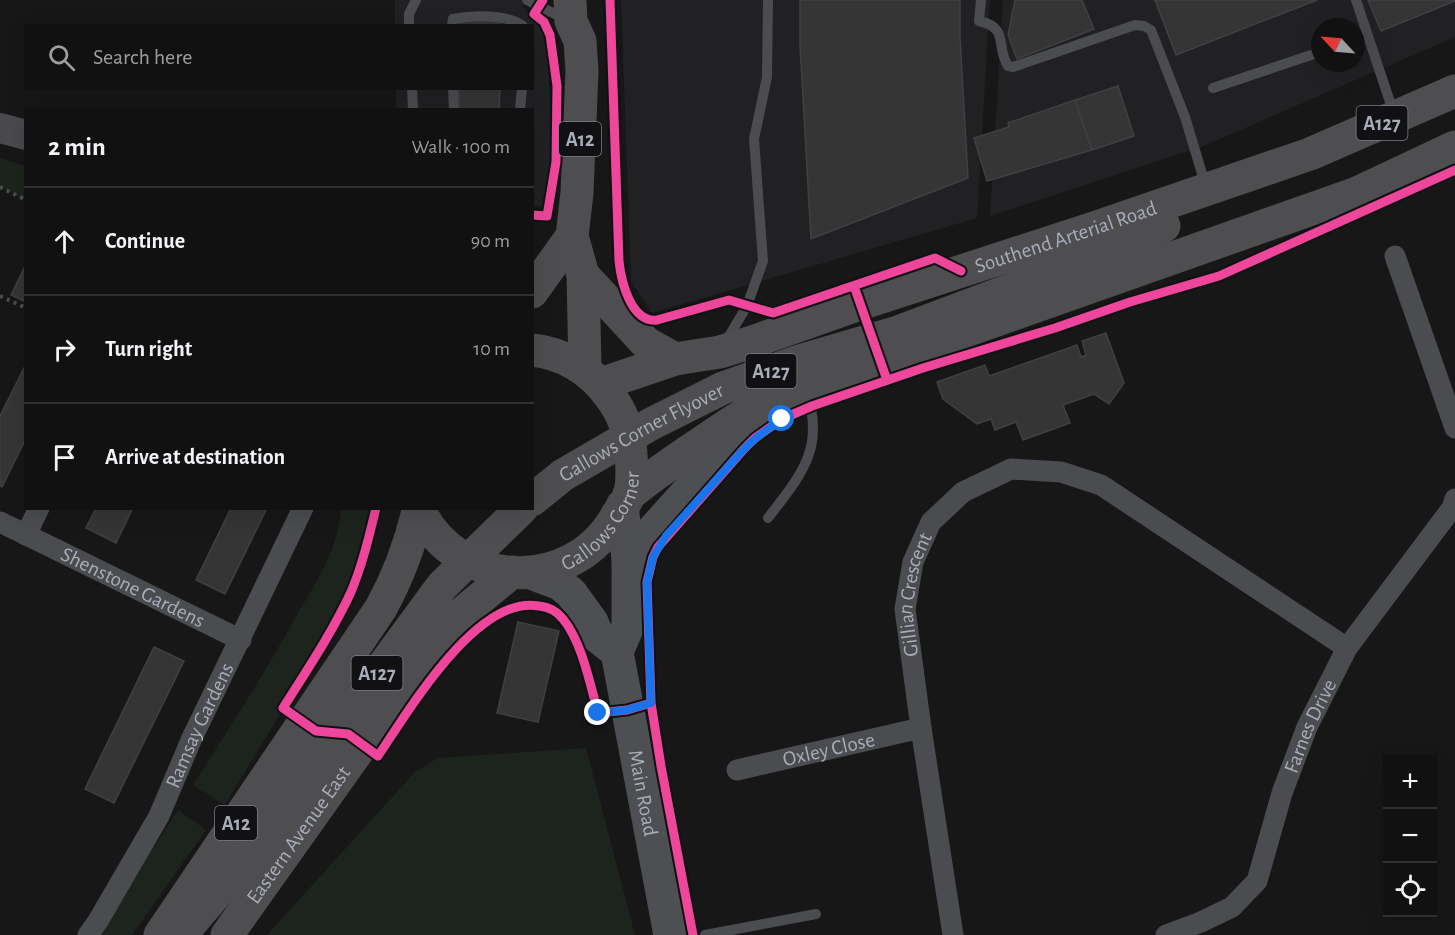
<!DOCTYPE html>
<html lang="en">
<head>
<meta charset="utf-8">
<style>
	body { margin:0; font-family:"Alegreya Sans",sans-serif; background:#1e1f1f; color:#f1f3f6 }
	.controls { position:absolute; right:18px; bottom:18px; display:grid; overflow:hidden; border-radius:0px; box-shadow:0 6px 24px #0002 }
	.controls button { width:54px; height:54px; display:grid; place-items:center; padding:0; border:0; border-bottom:2px solid #303131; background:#111; color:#f1f3f6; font:30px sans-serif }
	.compass { position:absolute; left:1311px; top:18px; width:54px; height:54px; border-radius:50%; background:#111; box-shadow:0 6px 24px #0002; rotate:296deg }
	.stop { position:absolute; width:18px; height:18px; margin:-14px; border:4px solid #1a73e8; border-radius:50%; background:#fff }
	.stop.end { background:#1a73e8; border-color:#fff; box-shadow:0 2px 6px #0008 }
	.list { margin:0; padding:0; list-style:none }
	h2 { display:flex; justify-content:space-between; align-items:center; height:78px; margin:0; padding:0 24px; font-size:26px }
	h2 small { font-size:20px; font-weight:400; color:#9c9d9f }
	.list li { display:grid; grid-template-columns:39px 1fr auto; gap:18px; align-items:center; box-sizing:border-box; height:108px; padding:0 24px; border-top:2px solid #303131 }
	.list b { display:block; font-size:22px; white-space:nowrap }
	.list em { font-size:20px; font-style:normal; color:#9c9d9f }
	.icon { flex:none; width:33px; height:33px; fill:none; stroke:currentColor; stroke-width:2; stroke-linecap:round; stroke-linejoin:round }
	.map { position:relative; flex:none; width:1455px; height:935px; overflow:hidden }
	.search { position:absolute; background:#111; box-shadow:0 6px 24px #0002; left:24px; top:24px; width:510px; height:66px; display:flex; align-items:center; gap:15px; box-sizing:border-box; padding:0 21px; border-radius:0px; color:#9c9d9f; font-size:22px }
	.panel { position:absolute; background:#111; box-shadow:0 6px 24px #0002; left:24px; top:108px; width:510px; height:402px; border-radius:0px }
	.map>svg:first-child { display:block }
</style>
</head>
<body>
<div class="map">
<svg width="1455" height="935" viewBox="0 0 1455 935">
	<rect width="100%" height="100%" fill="#171717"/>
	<path fill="#212123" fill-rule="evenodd" d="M395 0H523V8L534 17 546 34 552 131 551 158 544 207 533 206 532 110 396 109V89L532 88V26L395 25Z
		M621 0H990L977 218 652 313 631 281Z
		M1003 0H1455V37L1201 147 990 216ZM1320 27H1356V63H1320Z"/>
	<path fill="#1d241e" d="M0 158 25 166V200L0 187Z
		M341 509H376L362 563 338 618 225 805 193 785C229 728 266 672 298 613 317 581 339 547 341 509Z
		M586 748 635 935H267L415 772 438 758Z
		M178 810 206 830 132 935H96Z"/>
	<path fill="#353536" stroke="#3f4043" stroke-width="1.5" d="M800 0H960V37L968 178 811 239 800 45Z
		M1015 0H1082L1094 29 1017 59 1008 35Z
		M1155 0H1317L1176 55Z
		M1368 0H1455V1L1381 31Z
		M459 20H500V26H459Z
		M1118 86 1134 136 1092 150 1075 100Z
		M459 88H500L499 110H459Z
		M1075 100 1092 150 987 181 974 138 1009 127 1008 123Z
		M26 264V302L11 295Z
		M1106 333 1124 383 1109 404 1094 394 1063 405 1070 423 1023 440 1016 422 995 430 991 419 977 424 943 399 937 382 985 365 989 376 1077 345 1081 357 1086 355 1082 341Z
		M26 364V438L2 487 0 486V416Z
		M96 508H133L116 543 86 528Z
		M231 508H267L225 594 196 580Z
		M518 622 559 631 538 722 497 713Z
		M154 647 184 661 114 803 85 789Z"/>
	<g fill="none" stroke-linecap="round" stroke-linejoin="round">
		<path stroke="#4d4e52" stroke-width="4" stroke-dasharray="3 4.5" stroke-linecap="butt" d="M0 187 26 200
			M0 296 26 308"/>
		<path stroke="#4b4c50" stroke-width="10" d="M527 0 565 19
			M981 0 979 21C1010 28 995 46 1008 66L1013 67 1135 25 1144 26 1151 30 1185 117 1206 187
			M1356 0 1394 114
			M409 26V14L416 0
			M452 26 453 19C472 15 507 14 523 26
			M1356 40 1368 38
			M412 88 413 110
			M453 88 454 110
			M1213 88 1320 52
			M520 110 522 88
			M726 341 747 306 763 261 754 139 767 77 768 0
			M768 518C801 475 826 448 806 390
			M705 935 816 914"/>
		<g stroke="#4b4c50" stroke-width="21">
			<path d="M1395 256 1455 428"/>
			<path id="s1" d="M0 522 241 640"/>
			<path d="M26 535 39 508"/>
			<path id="s2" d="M737 770 921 728"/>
			<path id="s3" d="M88 935 98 921 159 816 192 738 303 508"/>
			<path id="s4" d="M953 935 921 728 905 609 913 562 931 522 963 492 1011 469 1061 472 1101 485 1347 648"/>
			<path id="s5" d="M1166 935 1201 922 1232 907 1257 881 1282 793 1307 727 1347 648 1452 508 1455 499"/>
		</g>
		<path stroke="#4a4a4e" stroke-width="30" d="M0 128 26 135"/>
		<g stroke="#4d4f52" stroke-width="33">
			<path id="s6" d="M622 506 628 558V626L617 652 670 935"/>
			<path d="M628 558 734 440 765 411"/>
			<path d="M531 573 560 584 571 593 592 622 598 637 617 652"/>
		</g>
		<g stroke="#4e4e51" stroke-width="33">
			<path d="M570 0 571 21 580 41 582 71 577 193 572 236 583 275 585 370"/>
			<path d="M583 275 646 343 675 359"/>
			<path d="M1028 283 1164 226"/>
			<path d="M532 292 572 236"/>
			<path id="s7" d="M601 384 675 359 720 352 755 341 860 304 1094 228 1310 154 1455 91"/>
			<path d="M629 495C649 478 667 466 689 451 718 432 744 412 776 398L1357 193 1455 147"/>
			<path id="s8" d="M418 508C457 591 573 595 617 515 621 509 627 502 629 495 633 484 632 466 631 454 630 433 622 412 609 395 591 370 563 353 532 350"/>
			<path d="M185 930 250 854"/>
			<path d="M160 935 381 608C398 577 410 545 418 511"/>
			<path id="s9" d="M227 935 438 638 460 615 512 572"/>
		</g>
		<g stroke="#4e4e51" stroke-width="33">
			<path id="s10" d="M532 500 563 475 651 424 723 388 799 361 898 332 1028 283"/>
			<path d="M250 854 298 782 442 586 522 508"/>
		</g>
		<g stroke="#111113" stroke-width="13">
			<path id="cycleway" d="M610 0 619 261C621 281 631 323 657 320L729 300 773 313 935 258 961 271
				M532 215 547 216 556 162 557 86 550 35 544 22 534 14 543 0
				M854 286 887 380
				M376 508C369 537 362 566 351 592 332 633 307 670 283 708L316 731 348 734 378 756C408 712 477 594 539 606 549 607 557 611 563 619 582 642 590 684 598 713L627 710 651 703
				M693 935 661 766 651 703 647 582 653 557 658 547 744 449 755 438 782 419 812 406 923 368 1055 328 1130 302 1219 276 1455 170"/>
		</g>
		<use href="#cycleway" stroke="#ed469a" stroke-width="9"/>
	</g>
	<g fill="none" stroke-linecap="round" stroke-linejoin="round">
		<path stroke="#1a73e8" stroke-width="8" d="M598 713 627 710 651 703 647 582 653 557 666 536 744 449 756 438 782 419"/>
	</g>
	<g text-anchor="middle" stroke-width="4.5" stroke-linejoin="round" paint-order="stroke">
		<g fill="#111113" stroke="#7b7e86" stroke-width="1.5">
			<rect x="1356.5" y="106" width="51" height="34" rx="4.5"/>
			<rect x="559" y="122" width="42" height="34" rx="4.5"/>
			<rect x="745.5" y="354" width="51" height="34" rx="4.5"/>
			<rect x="351.5" y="656" width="51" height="34" rx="4.5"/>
			<rect x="215" y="806" width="42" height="34" rx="4.5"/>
		</g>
		<g font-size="20" font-weight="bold" fill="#a8adb8">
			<text x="1382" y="130">A127</text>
			<text x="580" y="146">A12</text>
			<text x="771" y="378">A127</text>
			<text x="377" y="680">A127</text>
			<text x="236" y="830">A12</text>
		</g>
		<g font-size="21" fill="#a8adb8" stroke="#111113">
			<text dy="7" stroke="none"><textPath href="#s7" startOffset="488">Southend Arterial Road</textPath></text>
			<text dy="7" stroke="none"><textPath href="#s10" startOffset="129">Gallows Corner Flyover</textPath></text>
			<text dy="7" stroke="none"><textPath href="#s8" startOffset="232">Gallows Corner</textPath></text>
			<text dy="7" stroke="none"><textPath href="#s1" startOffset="148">Shenstone Gardens</textPath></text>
			<text dy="7" stroke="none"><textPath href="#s4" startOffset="345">Gillian Crescent</textPath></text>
			<text dy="7" stroke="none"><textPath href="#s3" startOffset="238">Ramsay Gardens</textPath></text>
			<text dy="7" stroke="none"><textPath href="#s5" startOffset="272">Farnes Drive</textPath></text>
			<text dy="7" stroke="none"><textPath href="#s2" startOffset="94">Oxley Close</textPath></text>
			<text dy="7" stroke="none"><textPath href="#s6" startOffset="292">Main Road</textPath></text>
			<text dy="7" stroke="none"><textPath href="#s9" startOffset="123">Eastern Avenue East</textPath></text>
		</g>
	</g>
</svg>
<div class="controls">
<button>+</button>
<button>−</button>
<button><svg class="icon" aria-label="locate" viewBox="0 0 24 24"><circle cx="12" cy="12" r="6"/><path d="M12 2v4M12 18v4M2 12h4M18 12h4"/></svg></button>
</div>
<svg class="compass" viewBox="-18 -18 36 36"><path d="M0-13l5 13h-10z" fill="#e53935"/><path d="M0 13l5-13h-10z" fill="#9c9d9f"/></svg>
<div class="stop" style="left:782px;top:419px"></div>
<div class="stop end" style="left:598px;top:713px"></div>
<div class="search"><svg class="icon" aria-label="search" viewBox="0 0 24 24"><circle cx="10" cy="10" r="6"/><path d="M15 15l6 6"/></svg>Search here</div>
<section class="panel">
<h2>2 min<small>Walk · 100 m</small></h2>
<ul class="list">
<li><svg class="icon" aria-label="ahead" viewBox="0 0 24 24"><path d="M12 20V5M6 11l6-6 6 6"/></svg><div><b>Continue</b></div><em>90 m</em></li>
<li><svg class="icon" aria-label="right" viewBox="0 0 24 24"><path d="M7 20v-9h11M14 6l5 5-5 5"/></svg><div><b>Turn right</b></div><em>10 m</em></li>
<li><svg class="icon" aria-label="arrive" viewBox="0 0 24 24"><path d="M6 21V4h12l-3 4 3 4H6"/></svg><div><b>Arrive at destination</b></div></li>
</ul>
</section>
</div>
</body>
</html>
